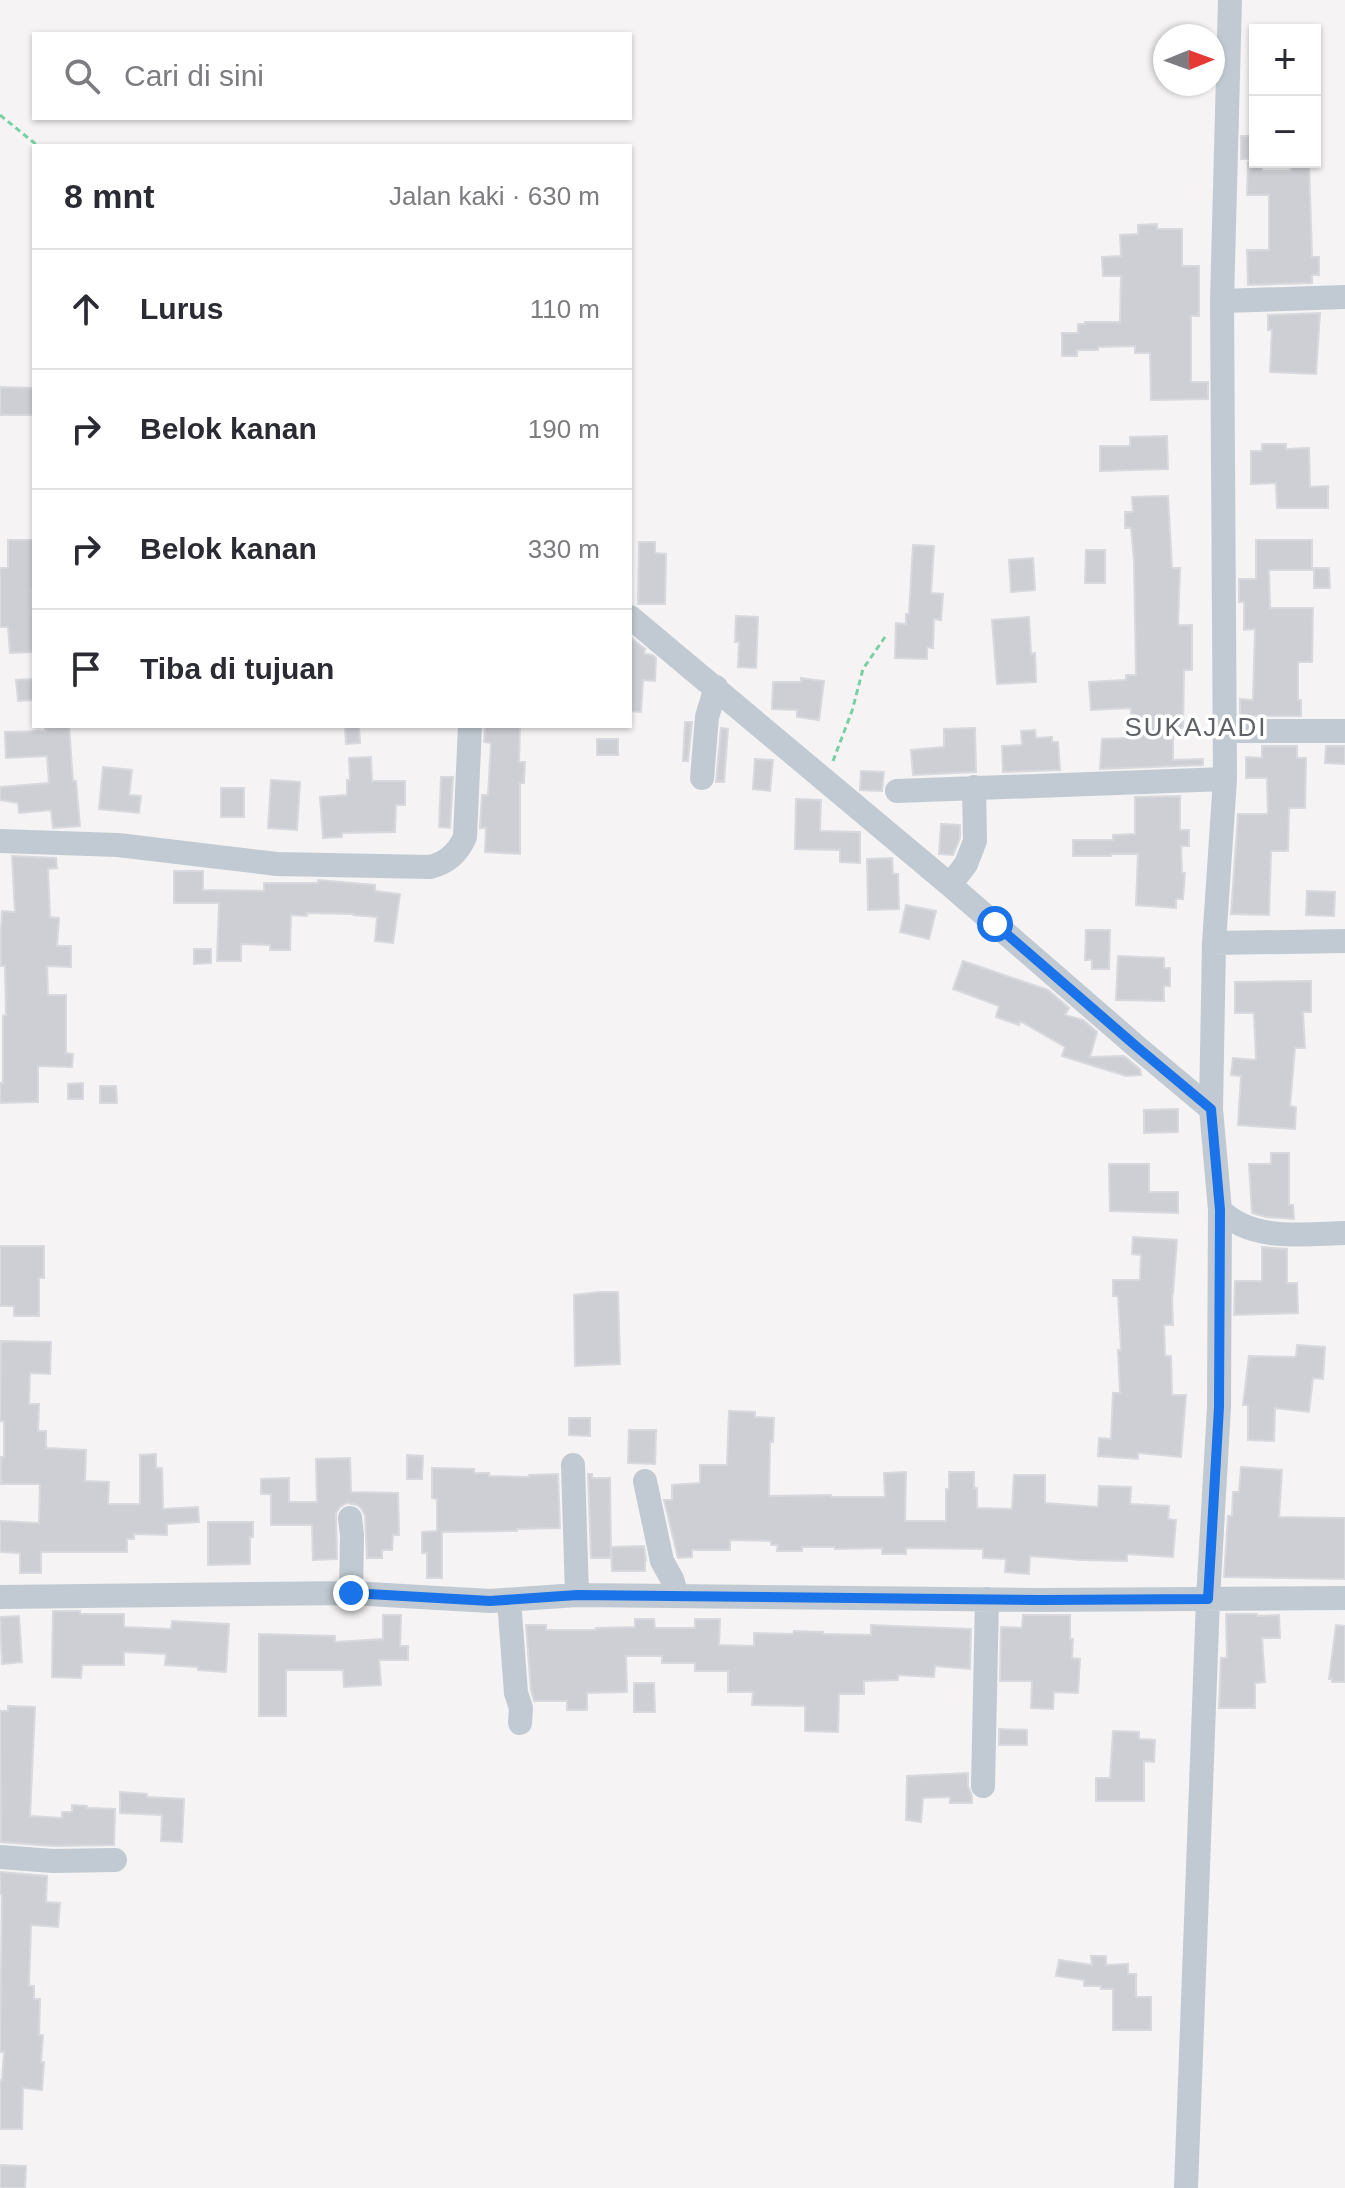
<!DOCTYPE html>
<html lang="id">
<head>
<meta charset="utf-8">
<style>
	body { margin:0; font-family:Helvetica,sans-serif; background:#f7f7f7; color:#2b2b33 }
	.controls { position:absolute; right:24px; top:24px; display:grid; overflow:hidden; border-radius:0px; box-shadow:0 2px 6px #0004 }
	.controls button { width:72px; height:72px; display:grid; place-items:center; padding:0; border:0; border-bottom:2px solid #e1e1e2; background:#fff; color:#2b2b33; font:40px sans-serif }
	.compass { position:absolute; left:1153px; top:24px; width:72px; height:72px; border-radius:50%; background:#fff; box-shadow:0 2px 6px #0004; rotate:89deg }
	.stop { position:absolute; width:24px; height:24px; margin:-18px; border:6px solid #1a73e8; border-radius:50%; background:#fff }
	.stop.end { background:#1a73e8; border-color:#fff; box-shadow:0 2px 8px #0008 }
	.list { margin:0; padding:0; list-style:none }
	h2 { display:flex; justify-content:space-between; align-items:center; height:104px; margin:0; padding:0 32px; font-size:34px }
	h2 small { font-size:26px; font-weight:400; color:#7c7c81 }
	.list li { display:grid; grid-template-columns:52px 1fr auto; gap:24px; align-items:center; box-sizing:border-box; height:120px; padding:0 32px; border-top:2px solid #e1e1e2 }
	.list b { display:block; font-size:30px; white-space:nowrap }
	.list em { font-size:26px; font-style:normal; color:#7c7c81 }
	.icon { flex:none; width:44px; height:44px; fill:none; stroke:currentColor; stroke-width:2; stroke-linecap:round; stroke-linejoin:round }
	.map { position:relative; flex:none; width:1345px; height:2188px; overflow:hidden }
	.search { position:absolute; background:#fff; box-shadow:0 2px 6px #0004; left:32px; top:32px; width:600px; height:88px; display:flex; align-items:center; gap:20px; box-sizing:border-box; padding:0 28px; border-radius:0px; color:#7c7c81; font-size:30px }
	.panel { position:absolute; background:#fff; box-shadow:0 2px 6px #0004; left:32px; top:144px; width:600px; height:584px; border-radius:0px }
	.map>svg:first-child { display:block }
</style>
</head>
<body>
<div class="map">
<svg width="1345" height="2188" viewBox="0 0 1345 2188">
	<rect width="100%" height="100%" fill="#f5f3f3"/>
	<path fill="#cdcfd5" stroke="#d7d9de" stroke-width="2" d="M1241 136H1255V159H1241Z
		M1248 162H1262V171H1291V163H1309L1312 257H1319V275H1312V283L1248 285 1247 250H1269V195H1247Z
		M1157 224V229H1182V266H1199V316H1191V382H1208V399L1151 400 1150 353H1135V346L1098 347V350H1077V356H1062V333H1078V324H1085V322H1120L1121 276H1103L1102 257 1121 256 1120 235 1138 234V225Z
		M1320 313 1316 374 1270 372 1272 330H1268V315Z
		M0 387 34 388V415H0Z
		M1167 436 1168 469 1100 471V446H1130V437Z
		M1262 444H1286V449L1309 448 1310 487 1328 486V508H1277L1276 483 1251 484V451H1262Z
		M1168 496 1172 568H1180L1178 625H1192V670H1184L1183 728H1173V760L1203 759V765L1100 769 1102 739 1131 738V708L1091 710 1089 682 1126 680V675H1136L1134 560 1131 528H1125V512H1133L1132 497Z
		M8 540H34V590H32L34 652 10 653 8 627H0V568H8Z
		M1256 540H1312V570H1269L1270 608H1313L1312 662H1298V700H1301V716H1240V699L1253 700 1255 629 1244 630V602H1239V579H1256Z
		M639 542H655V553L666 554 665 604H638Z
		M913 545 934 546 931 593 943 594 941 620 934 619 933 648 927 647V659L895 658 896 623 906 624V614H909Z
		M1086 550H1105V583H1085Z
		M1033 558 1035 590 1011 592 1009 560Z
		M1314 568H1329L1330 588H1314Z
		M736 616 758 617 756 668 738 667 739 642H735Z
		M1029 617 1031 654 1035 653 1036 682 997 684 992 620Z
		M630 637 645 649 644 654 652 655 656 658 655 681 643 680 641 712 630 711Z
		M801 678 824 681 819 720 797 717V710L772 709 773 682H801Z
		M33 679 34 700 18 701 16 680Z
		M685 722H692L688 761H683Z
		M69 726 73 781H76L80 826 53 828 51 810 19 813 18 803 0 800V787L49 783 47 756 6 758 5 732 46 731 45 728Z
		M345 726H359L360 743 346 744Z
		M485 726H520L519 762H525L524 783H520V854L485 852 486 828H480L482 795H488L491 743 484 742Z
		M721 728 728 729 724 782H716Z
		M975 728 976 772 913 775 911 750 944 747V729Z
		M1035 730 1036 738 1052 737V742H1058L1060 770 1003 772 1002 746 1022 745 1021 731Z
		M597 739H618V755H597Z
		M1262 746H1297V758H1306L1305 808H1289L1288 851H1271L1269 915 1231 914 1238 814H1268L1267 778H1246V757L1262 758Z
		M1326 746H1345V764L1325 763Z
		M371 757 372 781H405V805H396L395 832 342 833V837L323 838 320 797 347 795V780H350L349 758Z
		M755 759 773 760 770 791 753 789Z
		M103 767 132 770 129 795 141 796 139 813 99 809Z
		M861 771 884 772 882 791 860 790Z
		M441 777H453L450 828 439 827Z
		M271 780 300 782 297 830 268 828Z
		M221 788H244V817H221Z
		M1180 796V830H1189V846H1181L1182 873H1185L1183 899H1176V908L1136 905 1138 854H1111V856H1073V840H1113V835L1135 834V797Z
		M796 799 821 800 820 831 860 832V863L840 862V850L795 849Z
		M941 824 960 825V838L953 855 939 854Z
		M12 856 56 858 57 868 48 869 50 917 59 918 57 946H71V967L47 966 48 995H66V1053L73 1054 72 1067 38 1066V1102L0 1103V1083H3V1016L6 1015 5 966H1V931L2 911 15 912Z
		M892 858 893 874H898L899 909 868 910 867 859Z
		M174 871H203V890L264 891V883H318V880L375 885V891L400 894 393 943 375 941 377 917 353 915V914L307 913V916L291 915 290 950H270V945L241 944V961H217L219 903H174Z
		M1307 891 1335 892 1334 916 1306 915Z
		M906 905 936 911 929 939 900 932Z
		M1086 930H1110L1109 969H1092V960H1085Z
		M194 949H211V963L194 964Z
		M1118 956 1164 958V968H1170V986H1164V1001L1116 1000Z
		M963 961 1048 990 1069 1008 1065 1015 1083 1020 1097 1032 1090 1057 1124 1056 1140 1069 1141 1075 1126 1076 1062 1056 1065 1047 1020 1021 1019 1025 996 1017 999 1006 953 989Z
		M1311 981V1012H1303L1305 1048H1295L1290 1106 1296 1107 1295 1129 1238 1125 1241 1076 1231 1075 1233 1058 1256 1060 1254 1013H1235V982Z
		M83 1083V1099H68V1084Z
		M100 1086H116L117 1103H100Z
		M1178 1109V1132L1144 1133V1110Z
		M1271 1153H1289V1205H1293L1294 1219 1266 1217 1252 1213 1249 1164H1271Z
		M1109 1164H1149V1192H1178V1213L1110 1211Z
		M1133 1237 1177 1240 1173 1294H1172L1173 1325H1164L1165 1356H1171L1172 1395H1186L1181 1457 1138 1453V1459L1098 1456 1099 1438 1111 1439 1113 1393H1120L1118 1350H1121L1118 1296H1113V1280H1140L1141 1255 1132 1254Z
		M0 1246H44V1278H39V1316H14V1306H0Z
		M1262 1247 1287 1249V1283H1297L1298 1313 1234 1315 1235 1281H1262Z
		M600 1292H618L620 1364 575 1366 574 1295Z
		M1 1341 51 1342 50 1374 30 1373 29 1404H39L38 1431H46V1448L86 1450 85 1481 109 1482 108 1504H140V1455L156 1454V1468H162L163 1509 198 1507 199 1522 167 1524V1535L134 1534V1539H127V1552H41V1573H20V1553L0 1552V1521L39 1523 40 1485 38 1484H1V1457H4V1421H0Z
		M1297 1345 1325 1347 1323 1379 1313 1378 1309 1412 1275 1408 1274 1441 1248 1440V1405H1243L1249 1356 1296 1357Z
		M729 1411 755 1412V1417L774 1418 773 1442H770L769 1496 831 1495V1497H885L884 1473 906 1472 905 1521H946V1489H949V1472H974V1488H977V1508L1012 1509 1014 1475H1045V1503L1098 1507 1099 1486 1131 1487 1130 1504 1169 1506 1168 1519 1176 1520 1173 1557 1127 1554V1561L1082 1560 1030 1556 1029 1574 1005 1572 1006 1559 983 1558V1549L906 1548V1554H882V1548L835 1549V1547H802V1551H777L778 1545H771V1541L730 1540V1550H692V1557L678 1558 664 1500H672V1485L700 1483V1465H727Z
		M569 1418H590V1436L569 1435Z
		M629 1430H656L655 1464 628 1463Z
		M407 1455 423 1456 422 1479H407Z
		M350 1458 351 1492 398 1493 399 1535H393L392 1550H382V1558H367L365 1515 361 1508 357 1505 347 1503 340 1507 336 1513 337 1559 313 1560 312 1525H271V1494H261V1479L289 1478V1502H317L316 1459Z
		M1241 1467 1282 1470 1279 1517 1345 1518V1579L1224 1577 1228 1516H1232L1233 1492H1239Z
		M432 1468 474 1469V1473H489V1476L529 1477V1475L558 1474 560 1528 517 1529V1531L442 1532V1578H427V1553H422V1532L437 1531V1499L432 1498Z
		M588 1474H592V1478H610L611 1558H591Z
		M208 1522H253V1537H250V1564L208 1565Z
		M644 1546 646 1560H645V1571H612L611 1547Z
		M53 1611H80V1614H124V1627L171 1629 172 1621 229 1624 226 1672 198 1670V1667L165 1665 166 1654 124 1652V1665H82L81 1678 52 1677Z
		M1226 1614H1257V1616L1279 1615 1280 1638H1262L1265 1682 1255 1683V1708H1219L1221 1658H1227Z
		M383 1615H401L400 1646H408V1660H379L381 1685 344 1687 343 1670H286V1716H259V1634L335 1636V1642L383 1639Z
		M1023 1615H1070V1639H1073L1072 1658 1080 1659 1078 1693 1054 1692 1053 1709 1031 1708 1032 1681H1000L1001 1627 1022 1628Z
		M19 1616 22 1662 2 1664 0 1617Z
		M635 1619H654L655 1628H695V1619H720L719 1645 754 1646V1633L793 1634 794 1631 823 1632V1634L871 1635V1625L971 1629 970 1669 935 1666 934 1677 898 1675V1680L864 1681V1694H839L838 1732 805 1731V1706L752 1705 753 1692H728V1671H695V1663H662V1656H626L627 1692 587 1693V1710H567V1701H534L531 1690 526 1625H546V1630H596V1628L635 1627Z
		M1336 1625 1345 1626V1682H1332V1679H1329Z
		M634 1683H654L655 1712H634Z
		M8 1706 35 1707 30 1816 62 1818V1812H72V1805L87 1806V1808L115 1809 114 1845 53 1846 1 1842 0 1711H8Z
		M999 1729 1027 1730V1745H999Z
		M1113 1731 1139 1732V1739L1155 1740 1154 1762 1144 1761V1801H1096V1778H1110Z
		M968 1773V1786L972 1796V1803H950V1797L923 1798 921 1822 906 1820 907 1776Z
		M120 1792 147 1794V1797L184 1799 182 1842 161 1841 162 1815 120 1813Z
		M0 1872 47 1876 46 1902 60 1903 58 1927 31 1925 29 1986H34V1999H40L39 2035H43L41 2062H44L42 2090 23 2088 22 2129H0V2080H2L4 2052H0L2 1894H0Z
		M1091 1956H1106V1965L1128 1964V1974H1136V1997H1151V2030H1113V1989H1101V1986H1084V1980L1056 1976 1059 1960 1092 1965Z
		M0 2165 26 2166 25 2188H0Z"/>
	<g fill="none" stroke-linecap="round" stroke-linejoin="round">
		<path stroke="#7ad0a6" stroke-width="3" stroke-dasharray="6 4" stroke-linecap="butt" d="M0 115 38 146
			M833 761 852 711 863 669 885 637"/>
		<path stroke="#c1cad2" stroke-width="24" d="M1222 301 1345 297
			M630 617 950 885 1137 1047 1211 1109
			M1225 731H1345
			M702 778 707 717 716 687
			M897 791 1225 779
			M0 841 118 845 277 864 430 867C447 863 458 853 465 837L470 726
			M950 885 966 864 975 841 974 787
			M1214 943 1345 941
			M1220 1210C1252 1242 1304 1234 1345 1233
			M573 1465 577 1595
			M645 1481 662 1561 672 1579 677 1596
			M350 1518 352 1535 351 1593
			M0 1597 351 1593 490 1601 577 1595 1039 1600 1345 1598
			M509 1600 516 1693 521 1708 520 1723
			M983 1786 987 1599
			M0 1857 53 1861 115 1860
			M1186 2188 1208 1599 1219 1407 1220 1210 1211 1109 1214 943 1225 779 1222 301 1230 0"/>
	</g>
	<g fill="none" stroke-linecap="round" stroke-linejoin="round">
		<path stroke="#1a73e8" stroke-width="10" d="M351 1593 490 1601 577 1595 1039 1600 1208 1599 1219 1407 1220 1210 1211 1109 1137 1047 995 924"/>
	</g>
	<g text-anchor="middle" stroke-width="7" stroke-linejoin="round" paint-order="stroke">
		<g font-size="26" letter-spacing="2" fill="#5f6368" stroke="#fff">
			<text x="1196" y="736">SUKAJADI</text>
		</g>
	</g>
</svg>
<div class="controls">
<button>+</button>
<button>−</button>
</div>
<svg class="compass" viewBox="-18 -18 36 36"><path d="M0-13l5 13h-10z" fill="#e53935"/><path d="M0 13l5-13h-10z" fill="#7c7c81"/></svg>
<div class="stop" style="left:995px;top:924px"></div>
<div class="stop end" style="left:351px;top:1593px"></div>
<div class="search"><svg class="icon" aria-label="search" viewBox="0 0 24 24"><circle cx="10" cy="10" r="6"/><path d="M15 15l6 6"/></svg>Cari di sini</div>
<section class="panel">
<h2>8 mnt<small>Jalan kaki · 630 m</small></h2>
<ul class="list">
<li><svg class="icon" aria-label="ahead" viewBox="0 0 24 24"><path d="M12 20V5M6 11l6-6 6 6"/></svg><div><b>Lurus</b></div><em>110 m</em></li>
<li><svg class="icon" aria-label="right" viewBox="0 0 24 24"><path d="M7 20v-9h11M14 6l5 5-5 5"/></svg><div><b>Belok kanan</b></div><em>190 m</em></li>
<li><svg class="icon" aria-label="right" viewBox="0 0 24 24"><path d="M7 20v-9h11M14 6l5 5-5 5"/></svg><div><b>Belok kanan</b></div><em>330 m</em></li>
<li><svg class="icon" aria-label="arrive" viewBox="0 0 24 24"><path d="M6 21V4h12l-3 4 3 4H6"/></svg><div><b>Tiba di tujuan</b></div></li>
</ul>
</section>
</div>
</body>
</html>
